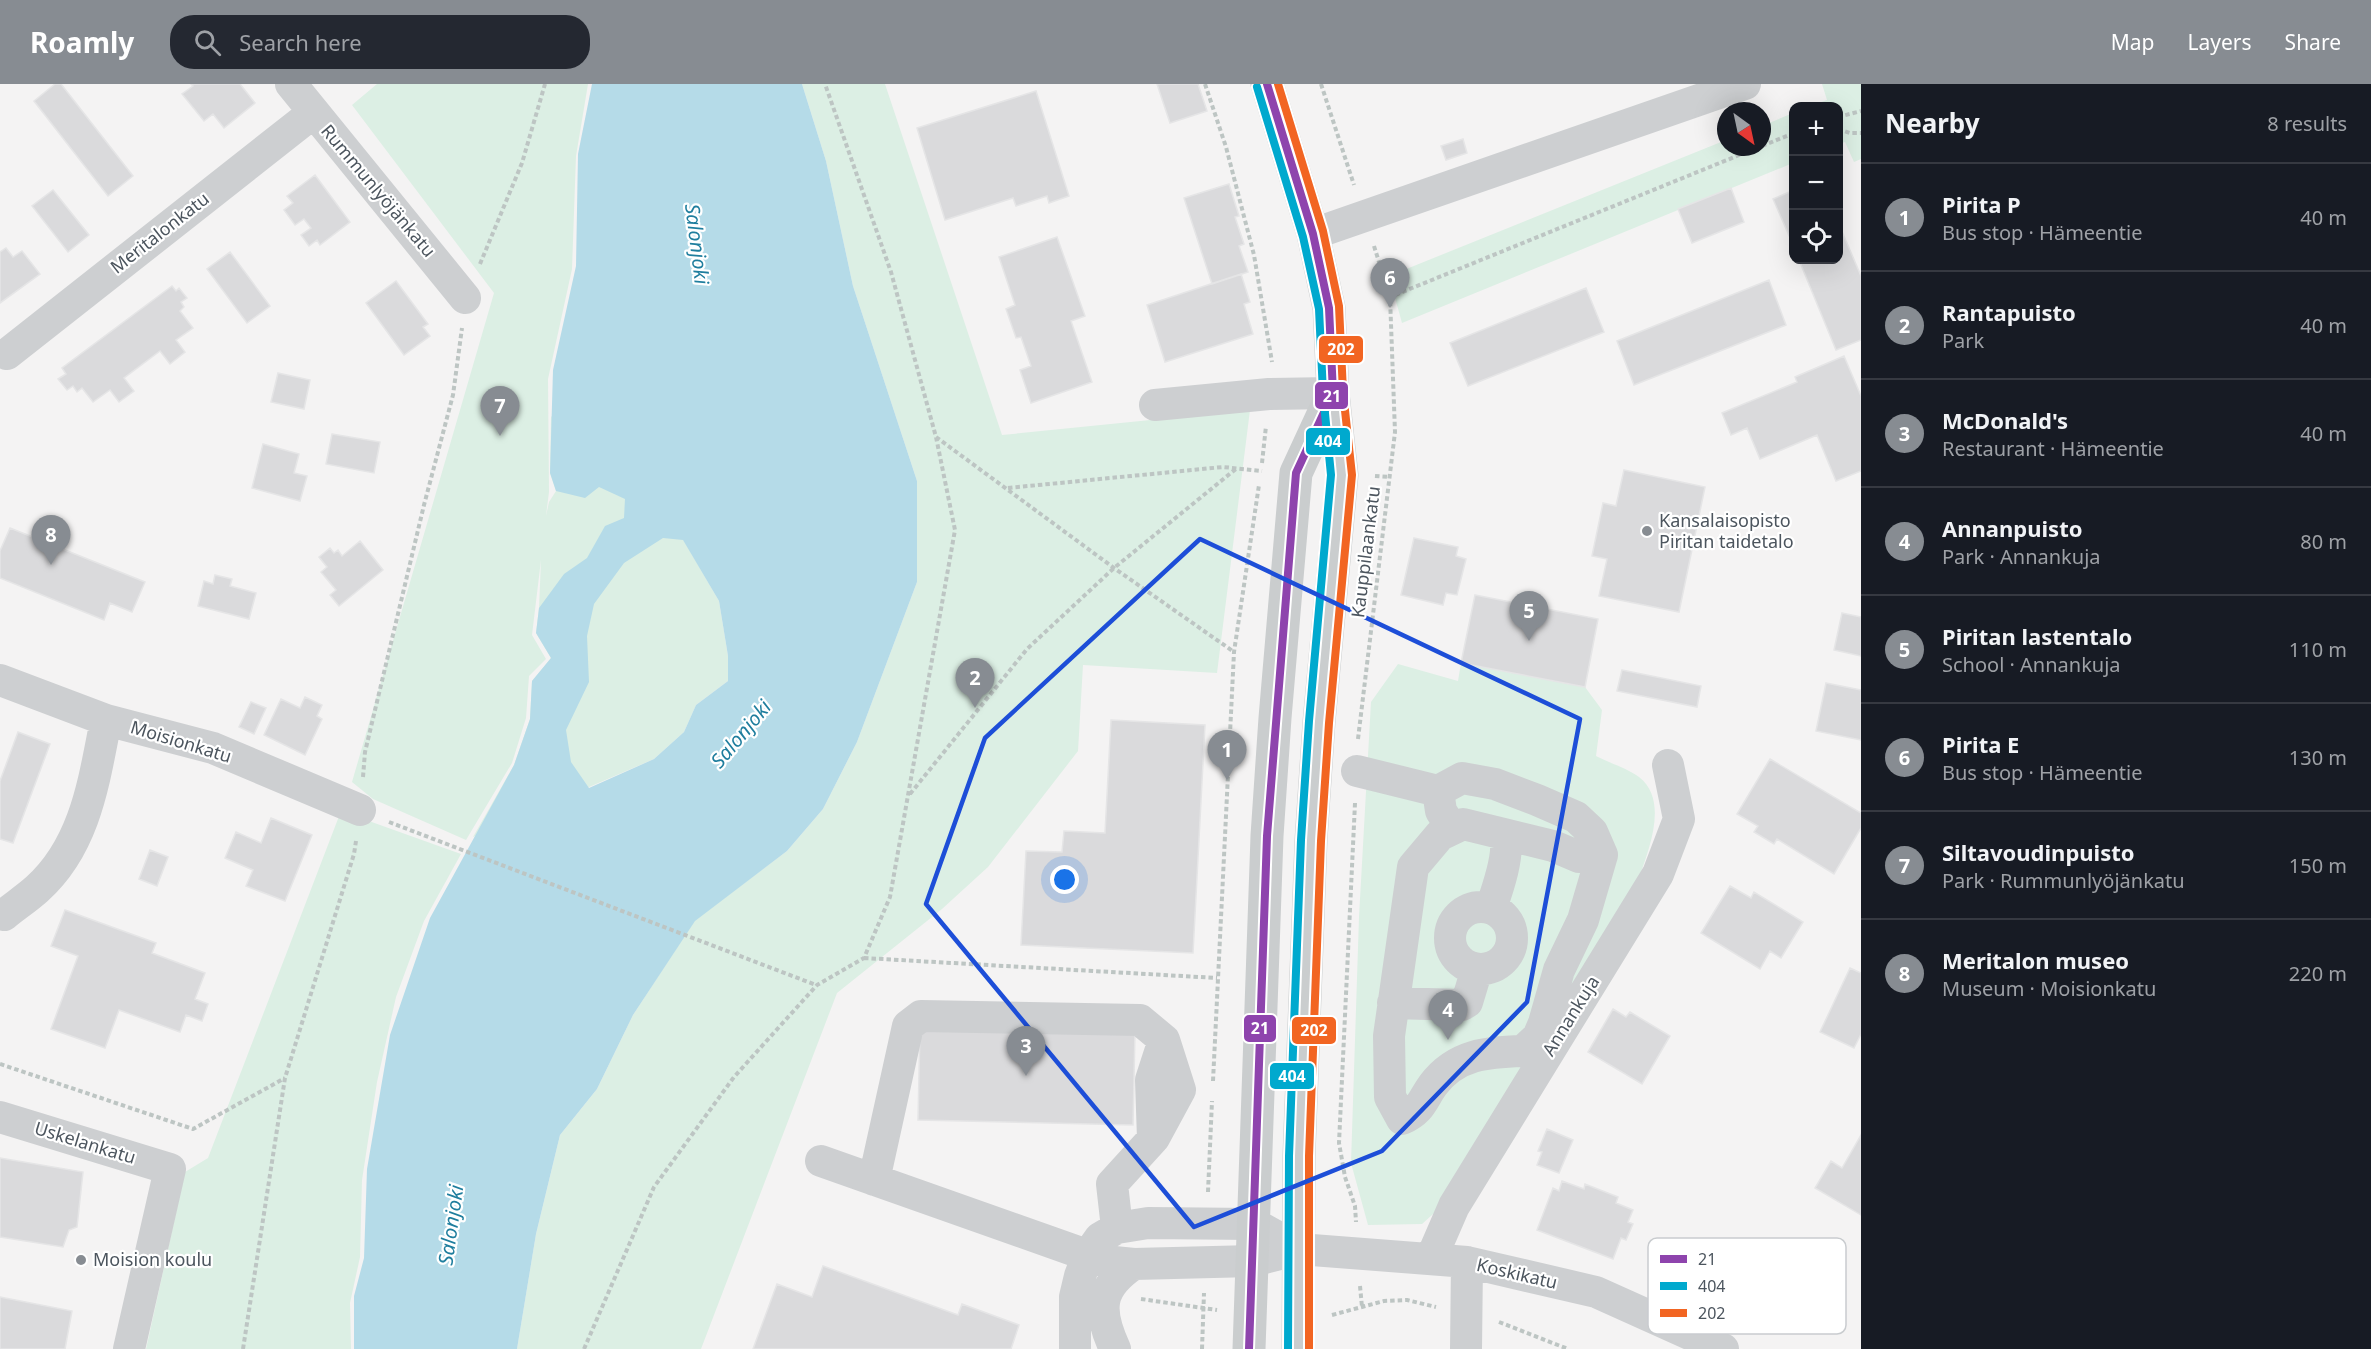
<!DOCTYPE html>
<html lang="en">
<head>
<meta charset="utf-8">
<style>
	body { margin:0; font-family:"Noto Sans",sans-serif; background:#242831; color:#f1f3f6 }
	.controls { position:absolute; right:18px; top:18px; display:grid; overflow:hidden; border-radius:12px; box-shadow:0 6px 24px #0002 }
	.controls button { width:54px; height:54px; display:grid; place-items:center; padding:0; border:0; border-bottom:2px solid #363941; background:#171b24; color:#f1f3f6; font:30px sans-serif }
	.compass { position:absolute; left:1717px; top:18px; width:54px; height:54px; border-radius:50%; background:#171b24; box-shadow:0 6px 24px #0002; rotate:147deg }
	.you { position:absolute; left:1065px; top:796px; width:21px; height:21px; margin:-15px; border:4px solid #fff; border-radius:50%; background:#1a73e8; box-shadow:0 0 0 9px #1a73e833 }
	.badge { display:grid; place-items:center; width:39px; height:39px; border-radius:50%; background:#878c92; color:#fff; font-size:20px; font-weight:700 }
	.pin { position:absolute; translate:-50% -50px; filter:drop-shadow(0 2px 3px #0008) }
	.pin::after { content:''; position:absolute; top:32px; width:21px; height:18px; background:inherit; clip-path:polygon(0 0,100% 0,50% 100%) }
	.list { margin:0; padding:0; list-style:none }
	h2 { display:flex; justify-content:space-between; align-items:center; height:78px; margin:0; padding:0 24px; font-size:26px }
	h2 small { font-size:20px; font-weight:400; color:#9ea1a6 }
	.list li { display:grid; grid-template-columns:39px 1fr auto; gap:18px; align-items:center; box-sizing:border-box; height:108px; padding:0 24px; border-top:2px solid #363941 }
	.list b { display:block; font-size:22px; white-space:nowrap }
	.list p { margin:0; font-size:20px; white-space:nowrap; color:#9ea1a6 }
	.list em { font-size:20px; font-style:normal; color:#9ea1a6 }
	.icon { flex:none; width:33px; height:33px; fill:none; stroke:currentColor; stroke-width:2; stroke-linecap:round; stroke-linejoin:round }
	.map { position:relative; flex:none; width:1861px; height:1265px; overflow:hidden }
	header { display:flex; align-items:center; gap:36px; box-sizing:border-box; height:84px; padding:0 30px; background:#878c92; color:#fff }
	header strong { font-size:28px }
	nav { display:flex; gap:33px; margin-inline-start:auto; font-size:21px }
	.search { width:420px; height:54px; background:#242831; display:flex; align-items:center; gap:15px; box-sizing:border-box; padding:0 21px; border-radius:24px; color:#9ea1a6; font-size:22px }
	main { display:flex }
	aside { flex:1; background:#171b24 }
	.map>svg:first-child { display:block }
</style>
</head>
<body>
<header>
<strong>Roamly</strong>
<div class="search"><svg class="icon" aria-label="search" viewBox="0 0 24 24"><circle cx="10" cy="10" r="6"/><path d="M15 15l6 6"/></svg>Search here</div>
<nav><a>Map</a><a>Layers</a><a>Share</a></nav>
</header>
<main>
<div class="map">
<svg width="1861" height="1265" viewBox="0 0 1861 1265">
	<rect width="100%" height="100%" fill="#f4f3f3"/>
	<path fill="#dcefe4" d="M377 0H588L576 72 572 185 548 295 549 408 546 432 549 418 556 407 550 389 551 332 683 455 719 517 728 572V597L696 621 684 648 654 675 473 753 514 681 530 635 532 597 551 574 536 549 539 524 541 476 532 551 546 575 529 592 526 634 512 679 466 756 373 715 352 698 494 209 352 21Z
		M802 0H885L1002 351 1250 326 1217 589 1083 581 1078 667 988 783 942 825 837 909 701 1265H517L536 1150 560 1051 597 1005 633 931 695 836 787 767 823 725 857 658 917 498V397L853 202 826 77Z
		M1822 0H1861V75L1854 78 1845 58 1839 60 1838 22H1810L1827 16Z
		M1793 29V79L1402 239 1389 192 1726 56V63H1762V42Z
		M1461 579 1585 603 1602 626 1596 672C1609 679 1627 684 1639 693 1669 716 1649 765 1639 794L1442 1122 1422 1140 1368 1141 1351 1079 1359 833 1371 618 1398 580 1458 597Z
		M341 727 461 770 424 837 396 913 377 998 362 1096 360 1173 350 1219 351 1265H146L185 1088 208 1074Z"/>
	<path fill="#b5dbe8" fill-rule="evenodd" d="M592 0H802L826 77 853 202 917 397V498L857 658 823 725 787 767 695 837 633 931 597 1005 560 1051 536 1150 517 1265H354V1212L364 1174 367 1085 390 951 430 834 514 681 530 635 532 597 551 574 536 549 539 524 564 490 587 474 605 442 624 434 625 415 599 403 585 414 556 407 550 389 553 286 576 182 578 70ZM663 454 683 456 719 517 728 572V597L696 621 684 648 654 675 589 704 571 678 566 646 589 598 587 552 594 520 624 479Z"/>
	<path fill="#dadadc" stroke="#e5e5e6" stroke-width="1.5" d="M55 0H61L133 92 108 112 34 17Z
		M191 0H240L255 19 224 44 213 30 204 37 182 10 193 2Z
		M1157 0H1198L1207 27 1170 39Z
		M1036 7 1069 112 1049 119 1047 112 1016 122 1013 114 945 136 917 44Z
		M1463 55 1467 69 1446 76 1441 62Z
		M315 91 350 138 320 161 317 156 309 162 301 151 311 144 304 135 295 141 284 126 293 119 287 112Z
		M1229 100 1239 132 1235 133 1244 160 1239 162 1248 188 1212 200 1184 114Z
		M1731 104 1744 138 1692 159 1678 125Z
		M53 106 89 151 68 168 32 122Z
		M1794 106V163L1773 115Z
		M1838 138 1861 192V256L1836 266 1799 176H1838Z
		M1057 153 1085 232 1071 237 1092 298 1031 319 1020 286 1031 282 1021 253 1016 254 1006 225 1015 221 999 173Z
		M6 164 13 173 22 167 40 190 0 219V168Z
		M230 168 270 222 247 239 207 185Z
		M1241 190 1250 218 1244 220 1253 250 1165 278 1147 221Z
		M1769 196 1786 241 1634 301 1617 257Z
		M396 197 428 240 423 243 430 252 404 271 366 219Z
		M172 202 176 207 179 204 187 214 181 218 184 223 180 227 193 244 176 256 185 268 170 280 160 267 124 294 134 307 119 318 110 306 93 318 82 304 77 308 73 302 67 306 58 295 66 290 62 284Z
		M1586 204 1604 248 1468 302 1450 259Z
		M1844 272 1861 312V387L1836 397 1817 351 1760 375 1747 344 1731 351 1722 329 1797 298 1795 293Z
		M278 289 310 296 304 325 271 318Z
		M332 350 380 358 374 389 326 380Z
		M263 360 299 370 294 389 307 392 300 417 252 404Z
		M1624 386 1705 403 1679 528 1599 512 1607 475 1592 472 1603 419 1616 422Z
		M10 444 145 498 132 528 110 519 104 536 0 494V467Z
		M1414 454 1458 463 1456 472 1466 475 1457 511 1446 509 1443 521 1401 511Z
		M360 457 383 486 339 522 330 511 336 506 321 488 327 483 319 473 330 464 334 469 338 466 342 472Z
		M215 491 232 495 230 502 256 509 249 535 198 522 204 497 213 500Z
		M1475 511 1598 535 1585 603 1461 579Z
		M1842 529 1861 533V572L1834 566Z
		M1622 586 1701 602 1697 623 1617 607Z
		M1826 599 1861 606V656L1816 647Z
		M305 613 322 621 317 632 322 635 305 671 264 651 281 615 300 624Z
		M251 618 266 624 254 650 239 643Z
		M1111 636 1205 641 1193 869 1021 861 1026 767 1062 768 1064 747 1105 749Z
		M18 648 50 660 13 759 0 755V697Z
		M1770 675 1861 729V744L1834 790 1777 755 1774 760 1754 748 1758 742 1737 730Z
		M271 734 312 751 285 817 246 802 253 786 225 774 236 748 261 759Z
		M150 766 168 773 157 802 139 795Z
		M1730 802 1751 814 1754 808 1803 838 1781 874 1770 867 1760 885 1701 849Z
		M65 826 156 859 152 869 205 889 195 915 208 920 202 937 186 931 180 948 119 926 105 964 51 945 78 872 51 862Z
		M1850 884 1861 889V950L1854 964 1820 948Z
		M1613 925 1626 933 1630 928 1670 952 1642 1000 1588 968Z
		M920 944 1135 948 1133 1041 918 1036Z
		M1547 1045 1573 1056 1559 1089 1537 1081 1542 1068 1538 1067Z
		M1861 1051V1131L1815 1104 1831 1077 1842 1084Z
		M0 1074 83 1088 77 1143 69 1146 63 1163 0 1153Z
		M1562 1097 1584 1105 1585 1100 1618 1113 1616 1119 1633 1126 1628 1138 1633 1140 1626 1156 1621 1154 1613 1175 1537 1146 1553 1104 1559 1107Z
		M823 1182 958 1231 962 1220 1019 1241 1011 1265H753L777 1200 812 1213Z
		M0 1213 72 1227 65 1265H0Z"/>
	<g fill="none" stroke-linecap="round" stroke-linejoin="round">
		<path stroke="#bdc5c3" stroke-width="4" stroke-dasharray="4.5 3" stroke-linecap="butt" d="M1205 0 1226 63 1254 171 1272 278
			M1321 0 1354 101
			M1838 33 1861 27
			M1838 45 1850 49H1861
			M1762 62 1794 49
			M1374 162 1390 213
			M480 180 522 79 545 0
			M936 353 1114 484 1234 568
			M1262 379 1266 342
			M1375 392 1389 393
			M1008 404 1223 383 1262 387
			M1358 655 1395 348 1390 213 1759 63
			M363 693 365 668 424 421 453 311 462 244
			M910 710 1027 565 1114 484 1237 384
			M1355 719 1339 1059 1345 1093 1355 1122 1356 1138
			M389 738 816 901
			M864 874 1217 894
			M0 980 193 1045 285 994
			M1213 997 1234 568 1259 401
			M1208 1108 1212 1017
			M1360 1202 1362 1223
			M1141 1215 1217 1226
			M1332 1231 1384 1217 1407 1216 1436 1223
			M1499 1238 1568 1265
			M243 1265 285 994 354 770 356 757
			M584 1265 654 1103 734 993 817 901 864 874 890 813 955 446 936 353 891 188 825 0
			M1202 1265 1204 1209"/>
		<path stroke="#cdcfd1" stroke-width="32" d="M291 0 465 214
			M1313 150 1745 0
			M7 270 313 29
			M1155 321 1269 310 1333 309
			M0 596 106 636 213 664 360 726
			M1357 687 1438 707
			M1452 745 1441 727 1438 707 1462 694 1495 700 1537 716 1576 733 1592 748 1602 771 1583 836 1559 886 1544 939 1538 953 1523 967C1488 968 1456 970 1433 1001 1422 1016 1422 1026 1402 1035L1390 1013 1389 952 1413 783 1440 751 1463 740 1504 750C1511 767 1497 807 1491 824
			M1504 750 1553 762 1579 773 1602 771
			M1450 854a31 31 0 1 1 62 0a31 31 0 1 1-62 0Z
			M4 831C15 822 27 814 37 805 86 761 94 696 106 636
			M1393 919 1462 921 1467 918 1477 885
			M0 1033 170 1085 129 1265
			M1154 1054 1180 1006 1164 956
			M821 1077 1104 1177 1134 1180 1253 1177 1299 1165 1467 1178 1596 1208 1723 1265
			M874 1096 908 942 921 932 1140 936 1164 956 1151 996 1153 1055 1112 1100 1117 1144
			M1431 1175 1454 1122 1658 790 1679 735 1668 681
			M1075 1265V1213L1080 1192 1088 1171 1100 1154 1117 1144 1148 1139 1254 1140 1299 1165
			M1115 1265C1097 1226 1098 1204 1134 1180
			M1466 1265 1467 1178"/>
		<path stroke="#cacdce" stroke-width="33" d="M1267 0 1313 150 1329 224 1333 309 1342 391 1319 638 1311 756 1299 1072 1298 1265
			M1249 1265 1267 752 1275 634 1296 389 1333 309"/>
		<g stroke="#fff" stroke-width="12">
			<path id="bus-1" d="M1249 1265 1267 752 1296 389 1333 309 1329 224 1313 150 1267 0"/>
		</g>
		<g stroke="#fff" stroke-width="12">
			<path id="bus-2" d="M1257 3 1303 153 1319 225 1323 309 1331 391 1309 637 1301 756 1289 1072 1288 1265"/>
		</g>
		<g stroke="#fff" stroke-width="12">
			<path id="bus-3" d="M1278 0 1323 147 1339 222 1343 308 1352 391 1329 639 1321 757 1309 1072V1265"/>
		</g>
		<use href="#bus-1" stroke="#8e44ad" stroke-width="8"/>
		<use href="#bus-2" stroke="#00a9ce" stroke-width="8"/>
		<use href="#bus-3" stroke="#f26522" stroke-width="8"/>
	</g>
	<path fill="none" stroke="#1d4ed8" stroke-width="4.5" stroke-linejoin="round" d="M1200 455 1580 635 1527 918 1382 1067 1194 1143 926 820 985 654Z"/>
	<g fill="#878c92" stroke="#fff" stroke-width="2">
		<circle cx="1647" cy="447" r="6"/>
		<circle cx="81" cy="1176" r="6"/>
	</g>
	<g text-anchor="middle" stroke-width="4.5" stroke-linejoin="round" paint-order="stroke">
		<g font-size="18" fill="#4c555e" stroke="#fff">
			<text transform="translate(378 107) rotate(50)" y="6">Rummunlyöjänkatu</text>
			<text transform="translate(160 149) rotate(-38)" y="6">Meritalonkatu</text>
			<text transform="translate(1366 468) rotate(-83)" y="6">Kauppilaankatu</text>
			<text transform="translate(181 658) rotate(17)" y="6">Moisionkatu</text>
			<text transform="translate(1571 932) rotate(-58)" y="6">Annankuja</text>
			<text transform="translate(85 1059) rotate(17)" y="6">Uskelankatu</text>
			<text transform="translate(1517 1190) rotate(13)" y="6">Koskikatu</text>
		</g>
		<g font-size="18" fill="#4c555e" stroke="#fff" text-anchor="start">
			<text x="1659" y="443">Kansalaisopisto<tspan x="1659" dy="21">Piritan taidetalo</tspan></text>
			<text x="93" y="1182">Moision koulu</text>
		</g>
		<g font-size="20" font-style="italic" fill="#1f7e9e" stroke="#fff">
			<text transform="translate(697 160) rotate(83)" y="7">Salonjoki</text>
			<text transform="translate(741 650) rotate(-50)" y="7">Salonjoki</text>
			<text transform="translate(451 1141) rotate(-82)" y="7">Salonjoki</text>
		</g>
	</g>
	<rect x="1648" y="1154" width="198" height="96" rx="9" fill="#fff" stroke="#c9cccf" stroke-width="1.5"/>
	<rect x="1660" y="1171" width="27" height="8" fill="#8e44ad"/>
	<rect x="1660" y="1198" width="27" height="8" fill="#00a9ce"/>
	<rect x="1660" y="1225" width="27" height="8" fill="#f26522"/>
	<g font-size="16" fill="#4c555e">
		<text x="1698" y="1181">21</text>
		<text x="1698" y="1208">404</text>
		<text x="1698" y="1235">202</text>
	</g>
	<g stroke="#fff" stroke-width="2">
		<rect x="1318" y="251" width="46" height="29" rx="6" fill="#f26522"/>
		<rect x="1314" y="297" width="35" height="29" rx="6" fill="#8e44ad"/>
		<rect x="1305" y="343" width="46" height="29" rx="6" fill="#00a9ce"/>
		<rect x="1243" y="930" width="34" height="29" rx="6" fill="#8e44ad"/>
		<rect x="1291" y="932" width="46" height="29" rx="6" fill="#f26522"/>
		<rect x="1269" y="978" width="46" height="28" rx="6" fill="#00a9ce"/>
	</g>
	<g font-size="16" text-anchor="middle" font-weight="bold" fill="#fff">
		<text x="1341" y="271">202</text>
		<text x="1332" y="318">21</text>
		<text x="1328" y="363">404</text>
		<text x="1260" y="950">21</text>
		<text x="1314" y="952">202</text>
		<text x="1292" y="998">404</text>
	</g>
</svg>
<div class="controls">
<button>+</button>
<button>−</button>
<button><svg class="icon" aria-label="locate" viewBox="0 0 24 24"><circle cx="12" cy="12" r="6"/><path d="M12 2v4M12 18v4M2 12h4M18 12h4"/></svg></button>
</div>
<svg class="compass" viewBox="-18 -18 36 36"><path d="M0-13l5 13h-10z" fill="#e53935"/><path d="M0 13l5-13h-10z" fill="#9ea1a6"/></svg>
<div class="you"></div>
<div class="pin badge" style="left:1227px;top:696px">1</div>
<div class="pin badge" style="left:975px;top:624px">2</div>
<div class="pin badge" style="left:1026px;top:992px">3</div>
<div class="pin badge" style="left:1448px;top:956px">4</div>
<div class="pin badge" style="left:1529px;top:557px">5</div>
<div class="pin badge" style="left:1390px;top:224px">6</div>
<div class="pin badge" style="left:500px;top:352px">7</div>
<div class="pin badge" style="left:51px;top:481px">8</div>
</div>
<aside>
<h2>Nearby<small>8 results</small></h2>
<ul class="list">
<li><span class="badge">1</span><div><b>Pirita P</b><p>Bus stop · Hämeentie</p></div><em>40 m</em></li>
<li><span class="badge">2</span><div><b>Rantapuisto</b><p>Park</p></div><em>40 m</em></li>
<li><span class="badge">3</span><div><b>McDonald's</b><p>Restaurant · Hämeentie</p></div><em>40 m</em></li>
<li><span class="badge">4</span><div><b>Annanpuisto</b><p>Park · Annankuja</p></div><em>80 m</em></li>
<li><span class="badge">5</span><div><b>Piritan lastentalo</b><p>School · Annankuja</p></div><em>110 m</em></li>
<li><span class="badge">6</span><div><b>Pirita E</b><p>Bus stop · Hämeentie</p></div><em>130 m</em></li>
<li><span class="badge">7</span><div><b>Siltavoudinpuisto</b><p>Park · Rummunlyöjänkatu</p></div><em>150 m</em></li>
<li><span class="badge">8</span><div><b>Meritalon museo</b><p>Museum · Moisionkatu</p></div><em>220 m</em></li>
</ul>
</aside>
</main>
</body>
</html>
